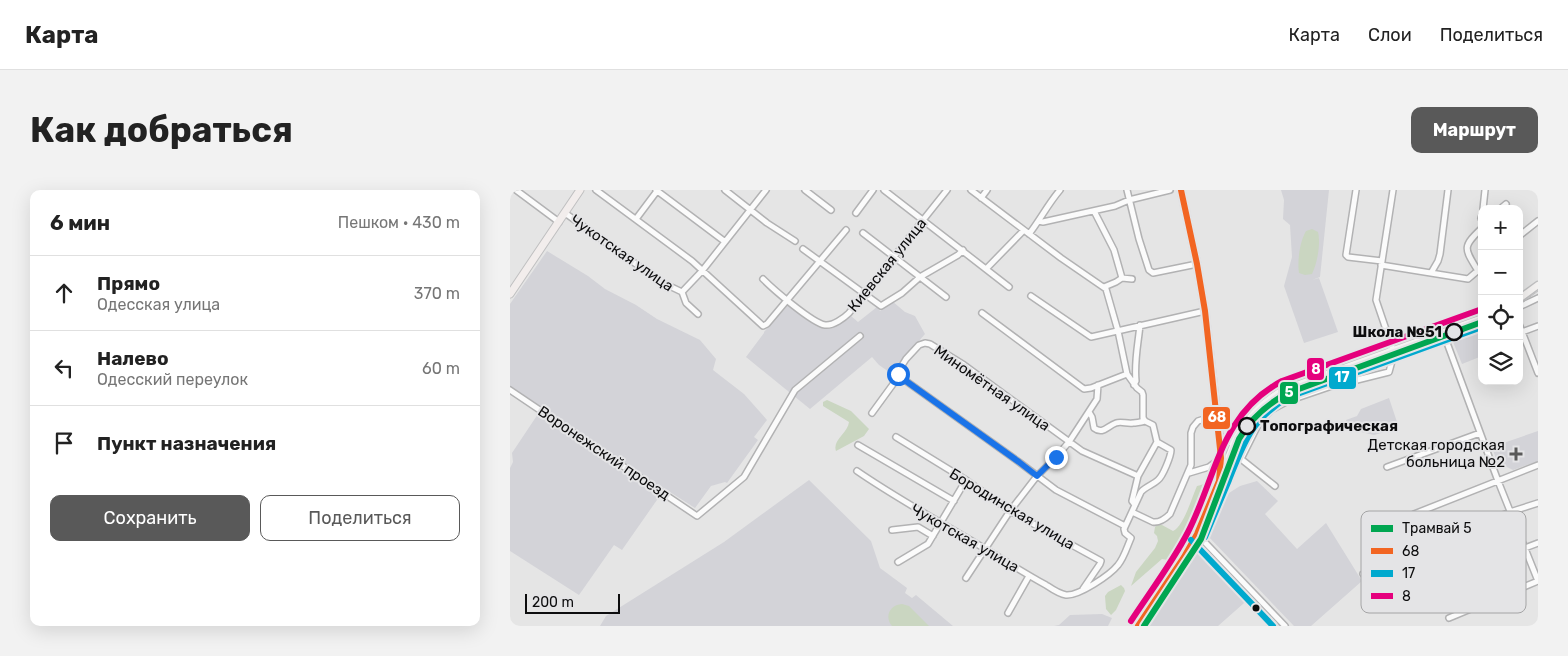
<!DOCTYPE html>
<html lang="ru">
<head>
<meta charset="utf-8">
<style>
	body { margin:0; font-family:Rubik,sans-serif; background:#f2f2f2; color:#222 }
	.controls { position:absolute; right:15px; top:15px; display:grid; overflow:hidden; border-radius:10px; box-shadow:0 5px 20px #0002 }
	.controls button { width:45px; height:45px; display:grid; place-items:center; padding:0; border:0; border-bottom:1px solid #e0e0e0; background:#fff; color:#222; font:25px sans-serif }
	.scale { position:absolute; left:15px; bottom:12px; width:95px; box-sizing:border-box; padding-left:5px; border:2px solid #0d0d0e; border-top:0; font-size:14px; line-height:18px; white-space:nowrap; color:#0d0d0e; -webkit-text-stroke:4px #e4e4e6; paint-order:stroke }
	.stop { position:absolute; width:15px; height:15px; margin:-11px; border:4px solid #1a73e8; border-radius:50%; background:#fff }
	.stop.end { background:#1a73e8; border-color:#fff; box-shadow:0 1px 5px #0008 }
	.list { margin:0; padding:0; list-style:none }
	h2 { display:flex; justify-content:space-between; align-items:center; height:65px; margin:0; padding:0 20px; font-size:21px }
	h2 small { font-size:16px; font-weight:400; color:#767676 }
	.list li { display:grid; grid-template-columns:32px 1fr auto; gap:15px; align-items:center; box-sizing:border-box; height:75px; padding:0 20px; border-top:1px solid #e0e0e0 }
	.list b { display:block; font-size:19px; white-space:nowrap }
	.list p { margin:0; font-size:16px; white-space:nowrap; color:#767676 }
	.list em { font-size:16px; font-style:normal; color:#767676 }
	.actions { display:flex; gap:10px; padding:15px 20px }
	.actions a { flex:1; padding:11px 0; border:1px solid #595959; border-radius:10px; text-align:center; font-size:18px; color:#595959 }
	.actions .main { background:#595959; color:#fff }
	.icon { flex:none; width:28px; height:28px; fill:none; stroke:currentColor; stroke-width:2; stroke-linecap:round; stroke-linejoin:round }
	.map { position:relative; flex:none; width:1028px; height:436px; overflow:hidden; border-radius:10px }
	header { display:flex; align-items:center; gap:30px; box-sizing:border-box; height:70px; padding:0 25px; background:#fff; border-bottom:1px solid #e0e0e0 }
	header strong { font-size:24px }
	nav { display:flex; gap:28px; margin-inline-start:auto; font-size:18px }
	.intro { display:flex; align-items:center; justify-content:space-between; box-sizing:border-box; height:120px; padding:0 30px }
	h1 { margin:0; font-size:35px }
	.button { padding:12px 22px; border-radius:10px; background:#595959; color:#fff; font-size:18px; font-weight:700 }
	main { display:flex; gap:30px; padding:0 30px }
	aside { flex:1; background:#fff; border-radius:10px; box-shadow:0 5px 20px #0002 }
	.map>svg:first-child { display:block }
</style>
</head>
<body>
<header>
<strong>Карта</strong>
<nav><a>Карта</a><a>Слои</a><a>Поделиться</a></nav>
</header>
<div class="intro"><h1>Как добраться</h1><a class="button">Маршрут</a></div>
<main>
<aside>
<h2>6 мин<small>Пешком · 430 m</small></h2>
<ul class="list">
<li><svg class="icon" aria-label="ahead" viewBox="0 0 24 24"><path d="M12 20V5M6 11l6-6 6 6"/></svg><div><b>Прямо</b><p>Одесская улица</p></div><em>370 m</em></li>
<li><svg class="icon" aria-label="left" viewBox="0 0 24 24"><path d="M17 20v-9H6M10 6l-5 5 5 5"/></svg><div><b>Налево</b><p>Одесский переулок</p></div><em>60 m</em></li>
<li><svg class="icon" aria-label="arrive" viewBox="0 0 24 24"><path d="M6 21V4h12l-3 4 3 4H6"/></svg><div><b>Пункт назначения</b></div></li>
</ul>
<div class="actions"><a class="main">Сохранить</a><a>Поделиться</a></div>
</aside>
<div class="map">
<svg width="1028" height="436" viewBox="0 0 1028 436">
	<rect width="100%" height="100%" fill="#e5e5e5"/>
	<path fill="#d3d3d8" d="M771 0H819L810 87 802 90 809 88 828 142 794 153 774 96 782 67 780 35 773 29 774 10Z
		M37 61 78 86 95 99 126 115 147 129 190 150 206 169 203 180 234 204 257 230 244 247 248 250 217 293 215 292 201 296 185 318 149 295 147 296 0 197V114Z
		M382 111 395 122 405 126 415 144 394 168 385 186 369 175 362 167 300 219 236 167 254 143V142L278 115 311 137 319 138 341 126 348 132 367 117 370 121Z
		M972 136V166L952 174 941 147Z
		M879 208 889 238 864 245 838 239 836 230 847 226 851 219Z
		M28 224 149 307 112 360 104 355 69 405 0 361V278L3 272 2 263Z
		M1028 241V271L1003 280 987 272 982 257Z
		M299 290 361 351 370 378 397 398 395 403 402 408 406 405 443 436H90L96 426 214 352Z
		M747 291 768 311 755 324 787 359 816 333 852 391 801 436H784L697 345 719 303 730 296Z
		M691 358 742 406 708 436H639Z
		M592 424 602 428 598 436H544L549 435 560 425Z"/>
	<path fill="#cad6c1" d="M802 39 808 42C811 54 807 74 802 84L795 85 789 83C787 71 790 51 796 41Z
		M317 210 341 221 359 239 354 246 326 261C322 250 338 243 339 232L313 216V212Z
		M705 285 706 288 685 339 676 356 668 350 669 359 662 363 658 370 652 369 621 396 626 382 645 358 648 351 647 346 644 343 645 337 647 335H652L663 341C674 336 682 307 687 296 701 293 696 288 705 285Z
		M611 395 614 398 615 401 606 420 601 425 596 419 595 406 598 402Z
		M392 414 399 416 419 436H382C374 426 380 415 392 414Z"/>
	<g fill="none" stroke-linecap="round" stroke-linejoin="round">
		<g stroke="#b2b2b3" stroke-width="8">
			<path id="minor" d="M6 0 49 32
				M86 0 182 71 253 136 257 134 336 40
				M146 0 214 51
				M215 0 257 33 285 51
				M295 0 321 20
				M374 0 499 97
				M461 0 551 68 596 99 608 141 617 184 627 198 632 202 633 205V228L635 231 643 235 647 252 628 286 622 311 625 315
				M617 0 629 49 639 80 643 83 687 74
				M846 0 836 65 838 67 872 71
				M883 0 866 110 883 160
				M471 8 477 0
				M973 19 975 0
				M990 19 996 14
				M584 21 604 60 612 88
				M55 23 151 92 172 102 176 113 188 124
				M346 23 363 0
				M971 28 972 25
				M126 29 147 1
				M529 31 533 32 605 16 619 10 660 0
				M353 43 436 107
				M519 44C530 30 538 14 550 0
				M1009 46 1028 31
				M293 59 371 116 392 103 410 87 448 65 453 60
				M871 75 958 89 972 77
				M477 78 514 40
				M968 81C954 58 952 57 972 38
				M921 83 928 71 930 64 938 0
				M253 89C263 99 302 133 315 135 323 136 334 128 339 123L437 0
				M594 97 606 92 612 88 622 89
				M172 102 192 81 256 0
				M521 106 581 147 695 121
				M1009 117 1028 108
				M472 123 574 199 581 198 617 184
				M1009 134 1028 183
				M933 142 988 291 1028 391
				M1012 142 1028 136
				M389 186 509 272 546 300 615 336
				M624 195 626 191C624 172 628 155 630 135
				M0 200 187 326 234 287 285 200 350 146
				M579 222 582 227 584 238C593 245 597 236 606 233 611 231 617 234 623 233 627 233 631 232 635 231
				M362 223 389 186 388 182 396 169 409 155 415 153 420 154 454 175 572 261 628 286
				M386 247 456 290 500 321 591 371 590 374 573 399
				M348 255 444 311
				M877 277 970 243
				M347 281C389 310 434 334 477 360 497 372 516 384 536 395 542 399 549 404 556 405 569 406 600 385 608 375 614 368 617 357 621 348L615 343 614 339 631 302C636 296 643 295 648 290 653 286 661 266 661 260L647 252
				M679 283 699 277 711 268
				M765 296 731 269 749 233 761 220 778 211 819 197 879 182 882 171 879 161
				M622 322 643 332C650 333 655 329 660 324L681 275V243L683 237 688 231 707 225
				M904 324 1028 275
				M382 340 408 337 423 346
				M687 344 775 436
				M388 372 418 354 456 290
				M853 384 1000 322 1028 313
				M456 388 500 321 527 286 546 267 559 252 587 209 588 195
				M872 415 876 416 928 391 1028 353
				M498 423 519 386
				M939 428 1028 391"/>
		</g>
		<g stroke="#c0c0c1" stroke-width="9">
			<path id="major" d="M671 0 687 74 695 121 709 244 711 268 710 282
				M1009 109 1028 95
				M709 244 714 251 719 252 726 247
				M628 436 674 367 687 344 727 246C739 225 754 210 775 199L972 128"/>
		</g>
		<g stroke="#c0c0c1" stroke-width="9">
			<path id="highway" d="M0 104 70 0"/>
		</g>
		<use href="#minor" stroke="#fbfbfb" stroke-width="5"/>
		<use href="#major" stroke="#f5f3f2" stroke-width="6"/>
		<use href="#highway" stroke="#f2edec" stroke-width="7"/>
		<path stroke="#c2c2c3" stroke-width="1" d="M1009 115 1028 101
			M637 436 692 351 733 245C746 226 762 211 783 202L972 133"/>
		<g stroke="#e4e4e6" stroke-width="10">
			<path id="bus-1" d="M628 436 674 367 687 344 709 291 711 268 695 121 687 74 671 0"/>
		</g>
		<g stroke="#e4e4e6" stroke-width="10">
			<path id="bus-2" d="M695 347C703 328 711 309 719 290 734 252 742 228 779 207L972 137
				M681 350 763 436"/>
		</g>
		<g stroke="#e4e4e6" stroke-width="10">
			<path id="bus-3" d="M621 431C640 402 662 373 678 342 707 285 710 224 772 191L969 120"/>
		</g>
		<use href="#bus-1" stroke="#f26522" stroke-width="6"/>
		<use href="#bus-2" stroke="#00a9ce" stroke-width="6"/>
		<use href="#bus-3" stroke="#e5007d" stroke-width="6"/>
		<g stroke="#e4e4e6" stroke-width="10">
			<path id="tram-1" d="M634 436 691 349 729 249C741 228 757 214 778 203L972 132"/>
		</g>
		<use href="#tram-1" stroke="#00a651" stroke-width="6"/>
	</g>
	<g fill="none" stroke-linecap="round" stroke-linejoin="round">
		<path stroke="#1a73e8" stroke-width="6" d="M388 184 389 186 509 272 527 286 546 267"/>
	</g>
	<g fill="#e4e4e6" stroke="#0d0d0e" stroke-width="2.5">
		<circle cx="944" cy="142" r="8"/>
		<circle cx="737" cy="236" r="8"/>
	</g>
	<path fill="#595959" stroke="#e4e4e6" stroke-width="2" d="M1003.5 256.5h5v5h5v5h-5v5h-5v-5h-5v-5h5z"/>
	<circle fill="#0d0d0e" stroke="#e4e4e6" stroke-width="2" cx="746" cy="418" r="4.5"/>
	<g text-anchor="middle" stroke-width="4" stroke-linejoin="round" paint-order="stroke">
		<g font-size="15" fill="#0d0d0e" stroke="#e4e4e6">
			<text transform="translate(112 63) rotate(35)" y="5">Чукотская улица</text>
			<text transform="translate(377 75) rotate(-51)" y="5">Киевская улица</text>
			<text transform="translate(482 198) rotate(35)" y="5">Миномётная улица</text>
			<text transform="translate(94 263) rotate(34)" y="5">Воронежский проезд</text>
			<text transform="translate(502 319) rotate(31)" y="5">Бородинская улица</text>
			<text transform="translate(455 348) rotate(30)" y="5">Чукотская улица</text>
		</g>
		<g font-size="15" font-weight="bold" fill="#0d0d0e" stroke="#e4e4e6" text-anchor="end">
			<text x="932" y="147">Школа №51</text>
			<text x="750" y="241" text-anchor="start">Топографическая</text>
		</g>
		<g font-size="15" fill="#0d0d0e" stroke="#e4e4e6" text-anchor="end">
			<text x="995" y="260">Детская городская<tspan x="995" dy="17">больница №2</tspan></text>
		</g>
	</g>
	<rect x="851" y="321" width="165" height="102" rx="8" fill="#e4e4e6" stroke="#a4a4a5" stroke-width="1"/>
	<rect x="861" y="335" width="22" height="7" fill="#00a651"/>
	<rect x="861" y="358" width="22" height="6" fill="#f26522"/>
	<rect x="861" y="380" width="22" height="7" fill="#00a9ce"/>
	<rect x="861" y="403" width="22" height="6" fill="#e5007d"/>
	<g font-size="14" fill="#0d0d0e">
		<text x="892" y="343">Трамвай 5</text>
		<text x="892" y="366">68</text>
		<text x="892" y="388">17</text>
		<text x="892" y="411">8</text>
	</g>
	<g stroke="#e4e4e6" stroke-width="2">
		<rect x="796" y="167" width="19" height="24" rx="5" fill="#e5007d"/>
		<rect x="818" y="176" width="29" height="24" rx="5" fill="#00a9ce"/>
		<rect x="769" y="191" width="20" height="24" rx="5" fill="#00a651"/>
		<rect x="692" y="216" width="29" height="24" rx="5" fill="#f26522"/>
	</g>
	<g font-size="14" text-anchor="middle" font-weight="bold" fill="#fff">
		<text x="806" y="184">8</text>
		<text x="832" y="192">17</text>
		<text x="779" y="207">5</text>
		<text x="707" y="232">68</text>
	</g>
</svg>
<div class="controls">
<button>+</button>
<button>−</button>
<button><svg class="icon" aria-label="locate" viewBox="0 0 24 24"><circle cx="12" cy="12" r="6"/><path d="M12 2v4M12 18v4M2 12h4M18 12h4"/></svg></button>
<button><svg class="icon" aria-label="layers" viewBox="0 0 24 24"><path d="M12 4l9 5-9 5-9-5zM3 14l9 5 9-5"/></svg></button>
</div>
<div class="scale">200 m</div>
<div class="stop" style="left:388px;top:184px"></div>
<div class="stop end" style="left:546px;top:267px"></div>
</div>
</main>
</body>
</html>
